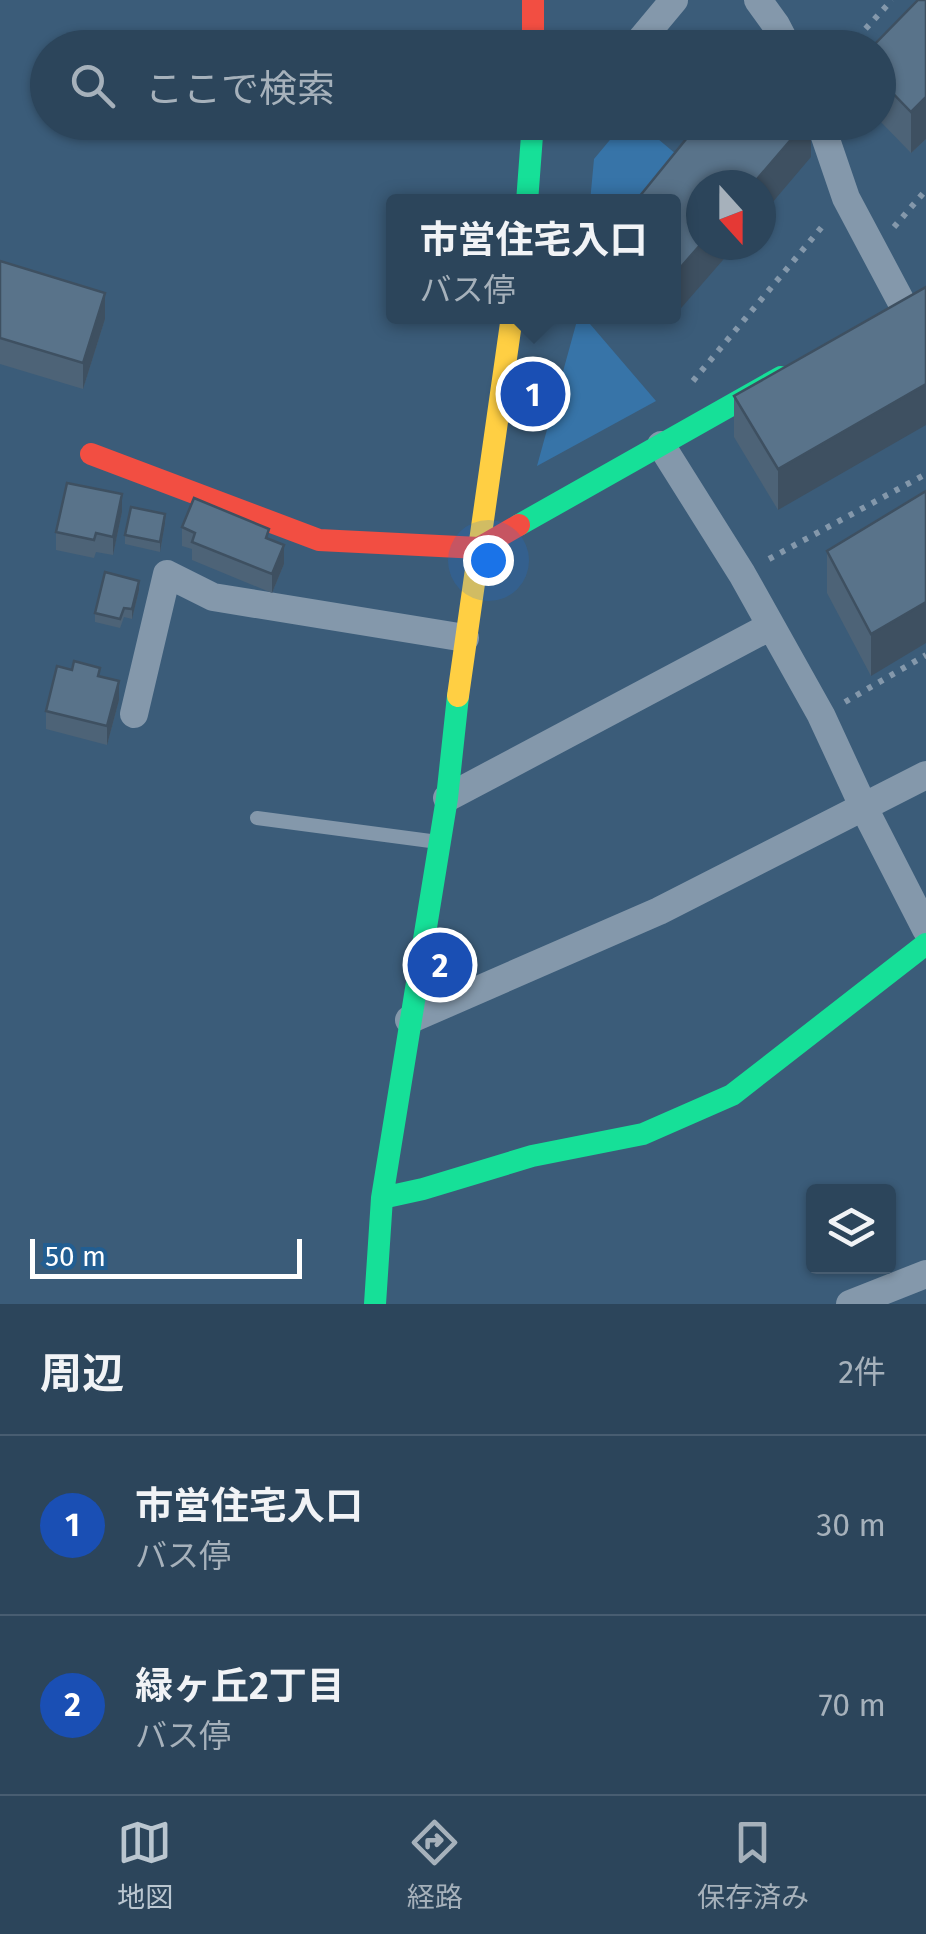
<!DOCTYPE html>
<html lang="ja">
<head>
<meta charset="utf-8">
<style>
	body { margin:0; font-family:"Fira Sans","Noto Sans JP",sans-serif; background:#344c61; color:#f1f3f6 }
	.controls { position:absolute; right:30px; bottom:30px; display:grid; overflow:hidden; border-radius:10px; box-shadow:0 2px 8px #0004 }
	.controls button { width:90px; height:90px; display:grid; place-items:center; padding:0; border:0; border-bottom:2px solid #485d71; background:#2c455b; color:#f1f3f6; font:50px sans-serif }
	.compass { position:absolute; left:686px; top:170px; width:90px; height:90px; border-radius:50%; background:#2c455b; box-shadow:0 2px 8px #0004; rotate:159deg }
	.scale { position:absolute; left:30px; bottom:25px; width:272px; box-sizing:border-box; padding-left:10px; border:5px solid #fff; border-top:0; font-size:28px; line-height:35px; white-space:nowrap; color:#fff; -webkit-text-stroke:8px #225e92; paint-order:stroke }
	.you { position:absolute; left:488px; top:560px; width:35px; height:35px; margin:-25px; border:8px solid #fff; border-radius:50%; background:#1a73e8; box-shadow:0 0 0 15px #1a73e833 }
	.badge { display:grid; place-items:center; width:65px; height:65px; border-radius:50%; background:#bac6d0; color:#fff; font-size:32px; font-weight:700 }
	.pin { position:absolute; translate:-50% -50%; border:5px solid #fff; box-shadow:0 2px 10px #0006 }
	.popup { position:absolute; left:386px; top:194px; width:295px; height:130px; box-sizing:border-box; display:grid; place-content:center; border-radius:10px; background:#2c455b; filter:drop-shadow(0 2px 8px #0005); font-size:32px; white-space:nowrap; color:#a6b1bb }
	.popup b { font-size:38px; color:#f1f3f6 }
	.popup::after { content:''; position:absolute; left:50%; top:100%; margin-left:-20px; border:20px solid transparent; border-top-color:#2c455b }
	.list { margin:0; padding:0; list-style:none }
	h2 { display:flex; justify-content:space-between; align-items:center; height:130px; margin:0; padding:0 40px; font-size:42px }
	h2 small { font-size:32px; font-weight:400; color:#a6b1bb }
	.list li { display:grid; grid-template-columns:65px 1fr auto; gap:30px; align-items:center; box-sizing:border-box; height:180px; padding:0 40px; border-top:2px solid #485d71 }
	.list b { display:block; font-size:38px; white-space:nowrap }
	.list p { margin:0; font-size:32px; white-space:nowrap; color:#a6b1bb }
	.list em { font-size:32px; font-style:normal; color:#a6b1bb }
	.icon { flex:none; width:55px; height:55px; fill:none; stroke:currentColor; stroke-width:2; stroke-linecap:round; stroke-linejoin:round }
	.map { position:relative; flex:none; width:926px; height:1304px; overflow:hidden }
	.search { position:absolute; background:#2c455b; box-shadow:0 2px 8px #0004; left:30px; right:30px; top:30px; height:110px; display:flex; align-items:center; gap:25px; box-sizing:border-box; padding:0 35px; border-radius:55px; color:#a6b1bb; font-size:38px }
	.sheet { height:490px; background:#2c455b }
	nav { display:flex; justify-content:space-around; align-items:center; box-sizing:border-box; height:140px; border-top:2px solid #485d71; background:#2c455b; font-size:28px; color:#a6b1bb }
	nav a { display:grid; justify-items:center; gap:5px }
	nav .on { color:#bac6d0 }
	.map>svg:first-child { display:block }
</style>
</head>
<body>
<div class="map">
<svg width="926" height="1304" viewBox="0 0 926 1304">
	<rect width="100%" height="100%" fill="#3b5c79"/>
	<path fill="#3774a8" d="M624 123H639L689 165 653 201 590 202 594 159Z
		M578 317H584L656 401 537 466Z"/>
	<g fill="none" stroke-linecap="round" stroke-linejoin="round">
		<path stroke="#8498ab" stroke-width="6" stroke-dasharray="5 8" stroke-linecap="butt" d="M848 48 892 0
			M894 227 926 190
			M693 381 826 222
			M769 559 926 474
			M845 702 926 655"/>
		<path stroke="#8498ab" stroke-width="14" d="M257 818 438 842"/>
		<path stroke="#8498ab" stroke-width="28" d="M758 0 776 25 788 48
			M634 48 674 0
			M820 122 846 198 904 307
			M661 445 742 574 821 715 864 808 926 929
			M134 714 167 574 213 597 465 638
			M447 798 771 626
			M409 1020 659 911 926 775
			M850 1304 926 1274"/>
		<path stroke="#16e098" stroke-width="22" d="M527 202 533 122
			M519 525 781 377
			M382 1198 423 1189 532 1156 643 1134 732 1095 926 944
			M375 1304 382 1198 447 798 458 696"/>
		<path stroke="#ffcf43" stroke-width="22" d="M458 696 512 316"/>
		<path stroke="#f24e42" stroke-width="22" d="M533 0V48
			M91 454 319 540 479 548 519 525"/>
	</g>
	<path fill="#4d6377" d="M926 0V139L911 153 878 119V48Z
		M0 261 105 319 83 389 0 364Z
		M926 287 778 510 734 437V396Z
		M926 491 871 676 827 593V551Z
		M122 512 113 555 96 552 94 558 56 550V532Z
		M165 523 160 552 125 544V535Z
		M182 527 269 540 284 564 272 593 192 560V549L182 546Z
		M139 590 132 619 124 617 120 628 95 622V613Z
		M100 677 119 700 107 745 46 729V711Z"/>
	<path fill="#3e5061" d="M926 97V139L911 153V112Z
		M806 122H811V157L761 216V185H752Z
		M701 244 736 245 669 322V316H673V276Z
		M105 293V319L83 389V363Z
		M926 384V425L778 510V469Z
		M122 494V512L113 555V537Z
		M165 514V523L160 552V542Z
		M284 545V564L272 593V574Z
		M139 581V590L132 619V609Z
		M926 602V643L871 676V634Z
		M119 681V700L107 745V726Z"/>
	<path fill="#59738a" stroke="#3e5061" stroke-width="2.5" d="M918 0H926V97L911 112 878 78V48H871Z
		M700 122H806L752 185H701V244L673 276V202H635Z
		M0 261 105 293 83 363 0 338Z
		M926 287V384L778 469 734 396Z
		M67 483 122 494 113 537 96 533 94 540 56 532Z
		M926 491V602L871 634 827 551Z
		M194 498 269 529 266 538 284 545 272 574 192 542 195 533 182 527Z
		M131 507 165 514 160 542 125 535Z
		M105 572 139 581 132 609 124 608 120 619 95 613Z
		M74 661 100 668 98 676 119 681 107 726 46 711 57 666 72 670Z"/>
</svg>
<div class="controls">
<button><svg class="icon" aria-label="layers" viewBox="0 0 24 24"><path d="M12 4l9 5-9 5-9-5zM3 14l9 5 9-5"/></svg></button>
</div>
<svg class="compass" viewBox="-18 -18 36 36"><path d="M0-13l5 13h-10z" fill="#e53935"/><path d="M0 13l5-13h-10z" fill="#a6b1bb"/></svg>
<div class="scale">50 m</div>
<div class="you"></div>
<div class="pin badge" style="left:533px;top:394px;background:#1a4fb4">1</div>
<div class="popup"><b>市営住宅入口</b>バス停</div>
<div class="pin badge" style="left:440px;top:965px;background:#1a4fb4">2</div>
<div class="search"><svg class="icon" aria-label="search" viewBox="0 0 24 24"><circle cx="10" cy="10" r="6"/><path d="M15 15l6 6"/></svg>ここで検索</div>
</div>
<section class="sheet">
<h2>周辺<small>2件</small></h2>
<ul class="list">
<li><span class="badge" style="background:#1a4fb4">1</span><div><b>市営住宅入口</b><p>バス停</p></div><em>30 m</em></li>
<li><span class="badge" style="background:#1a4fb4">2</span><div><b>緑ヶ丘2丁目</b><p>バス停</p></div><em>70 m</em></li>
</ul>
</section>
<nav>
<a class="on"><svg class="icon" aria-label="map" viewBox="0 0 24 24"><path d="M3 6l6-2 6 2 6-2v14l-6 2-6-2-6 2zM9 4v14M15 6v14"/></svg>地図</a>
<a><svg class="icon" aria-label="directions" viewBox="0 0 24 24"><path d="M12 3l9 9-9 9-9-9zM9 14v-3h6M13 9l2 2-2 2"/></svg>経路</a>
<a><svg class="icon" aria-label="saved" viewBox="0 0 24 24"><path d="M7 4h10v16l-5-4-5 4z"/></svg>保存済み</a>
</nav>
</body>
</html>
